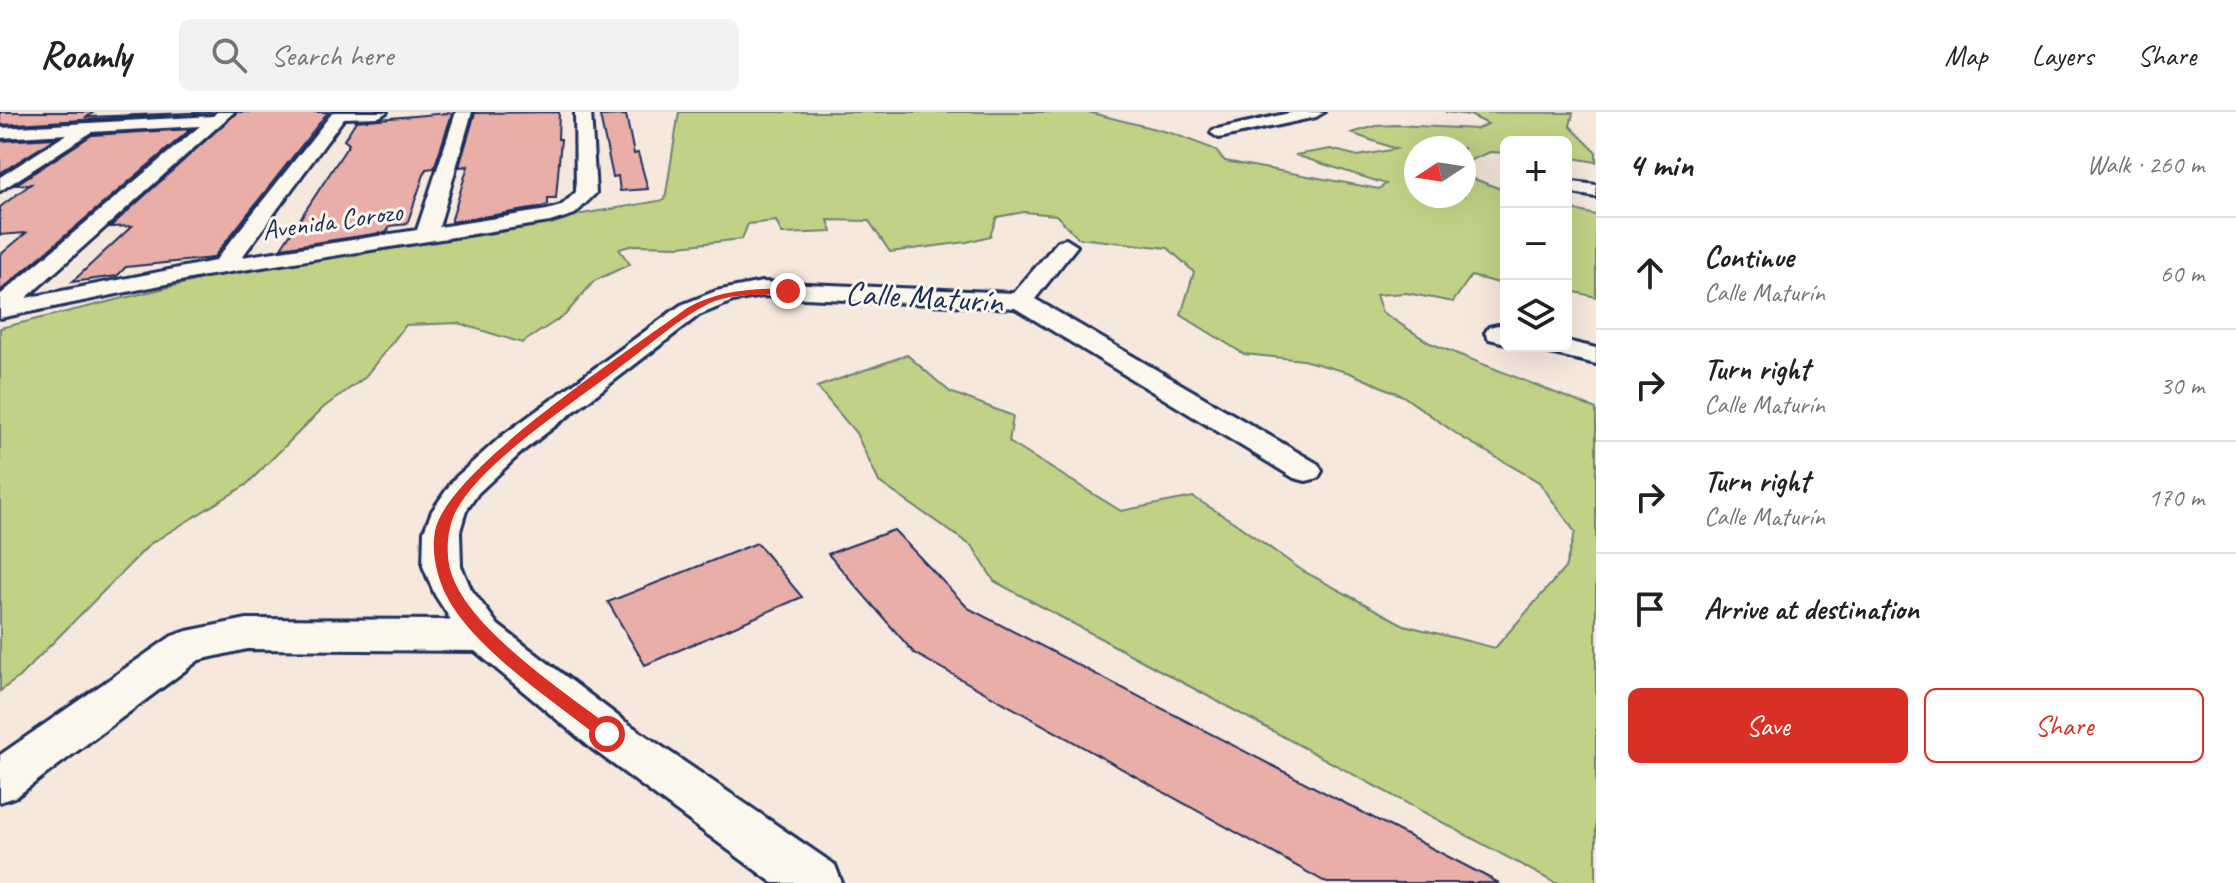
<!DOCTYPE html>
<html lang="en">
<head>
<meta charset="utf-8">
<style>
	body { margin:0; font-family:Caveat,sans-serif; background:#f2f2f2; color:#222 }
	.controls { position:absolute; right:24px; top:24px; display:grid; overflow:hidden; border-radius:12px; box-shadow:0 8px 32px #0002 }
	.controls button { width:72px; height:72px; display:grid; place-items:center; padding:0; border:0; border-bottom:2px solid #e0e0e0; background:#fff; color:#222; font:40px sans-serif }
	.compass { position:absolute; left:1404px; top:24px; width:72px; height:72px; border-radius:50%; background:#fff; box-shadow:0 8px 32px #0002; rotate:258deg }
	.stop { position:absolute; width:24px; height:24px; margin:-18px; border:6px solid #d93025; border-radius:50%; background:#fff }
	.stop.end { background:#d93025; border-color:#fff; box-shadow:0 2px 8px #0008 }
	.list { margin:0; padding:0; list-style:none }
	h2 { display:flex; justify-content:space-between; align-items:center; height:104px; margin:0; padding:0 32px; font-size:34px }
	h2 small { font-size:26px; font-weight:400; color:#767676 }
	.list li { display:grid; grid-template-columns:52px 1fr auto; gap:24px; align-items:center; box-sizing:border-box; height:112px; padding:0 32px; border-top:2px solid #e0e0e0 }
	.list b { display:block; font-size:30px; white-space:nowrap }
	.list p { margin:0; font-size:26px; white-space:nowrap; color:#767676 }
	.list em { font-size:26px; font-style:normal; color:#767676 }
	.actions { display:flex; gap:16px; padding:24px 32px }
	.actions a { flex:1; padding:18px 0; border:2px solid #d93025; border-radius:12px; text-align:center; font-size:28px; color:#d93025 }
	.actions .main { background:#d93025; color:#fff }
	.icon { flex:none; width:44px; height:44px; fill:none; stroke:currentColor; stroke-width:2; stroke-linecap:round; stroke-linejoin:round }
	.map { position:relative; flex:none; width:1596px; height:771px; overflow:hidden }
	header { display:flex; align-items:center; gap:48px; box-sizing:border-box; height:112px; padding:0 40px; background:#fff; border-bottom:2px solid #e0e0e0 }
	header strong { font-size:38px }
	nav { display:flex; gap:44px; margin-inline-start:auto; font-size:28px }
	.search { width:560px; height:72px; background:#f2f2f2; display:flex; align-items:center; gap:20px; box-sizing:border-box; padding:0 28px; border-radius:12px; color:#767676; font-size:30px }
	main { display:flex }
	aside { flex:1; background:#fff }
	.map>svg:first-child { display:block }
</style>
</head>
<body>
<header>
<strong>Roamly</strong>
<div class="search"><svg class="icon" aria-label="search" viewBox="0 0 24 24"><circle cx="10" cy="10" r="6"/><path d="M15 15l6 6"/></svg>Search here</div>
<nav><a>Map</a><a>Layers</a><a>Share</a></nav>
</header>
<main>
<div class="map">
<svg width="1596" height="771" viewBox="0 0 1596 771">
	<rect width="100%" height="100%" fill="#f7e8de"/>
	<filter id="ink" filterUnits="userSpaceOnUse"><feTurbulence type="fractalNoise" baseFrequency=".0125" numOctaves="2"/><feDisplacementMap in="SourceGraphic" scale="16" xChannelSelector="R" yChannelSelector="G"/><feConvolveMatrix kernelMatrix="1 2 1 2 8 2 1 2 1" color-interpolation-filters="sRGB"/></filter>
	<g filter="url(#ink)">
		<path fill="#c1d286" stroke="#6e8072" stroke-width="2" d="M679 0H1088L1171 21 1214 37 1225 49 1379 77 1386 72 1295 43 1331 37 1358 44 1396 37 1351 21 1376 14 1396 13 1477 17 1488 12 1470 3 1445 0 1573 1 1570 14 1596 40V50L1566 45V30H1506V41L1490 40 1464 51V36H1416V84H1464V63L1506 79V173L1471 164 1453 190 1406 181 1376 183 1382 200 1430 231 1596 297V771H1555L994 469 973 435 879 370 856 321 817 275 907 243 950 280 1013 304 1009 330 1121 399 1193 385 1232 409 1303 459 1404 513 1495 536 1565 456 1575 420 1539 370 1461 325 1403 284 1350 261 1303 248 1244 242 1181 203 1194 160 1168 136 1078 126 1056 103 1024 100 997 105 990 124 967 130 890 140 869 109 828 108 832 120 782 122 776 109 748 112 742 127 680 134 634 133 619 137 630 152 594 169 565 203 522 231 458 211 406 213 364 266 324 295 246 373 150 432 18 566 0 579V216L215 164 665 88Z
			M1566 96 1596 103V185L1566 178Z"/>
		<path fill="#e9aea8" stroke="#1b2f5e" stroke-width="2" d="M0 0H94L87 5 213 0 0 13Z
			M237 0H328L213 146 126 155 117 164 72 170 132 114 110 115Z
			M559 0 558 27H561L556 86H548V93L537 96 451 110 468 54 459 55 475 1Z
			M448 1 452 2 434 56 426 57 407 112 390 114 387 120 281 136 349 32 344 28 356 9Z
			M626 3 634 42 638 41 648 77 620 79 618 64 613 65 600 4Z
			M191 17 0 179V143L26 121 0 123V95L31 72 15 73 92 23Z
			M56 26 0 61V29Z
			M894 418 968 496 1499 771H1327L914 541 828 442Z
			M757 431 802 485 645 553 608 490Z"/>
		<g fill="none" stroke-linecap="round" stroke-linejoin="round">
			<g stroke="#1b2f5e" stroke-width="6">
				<path id="minor" d="M217 0H234L26 186 215 149 333 0H387L379 5 344 6 242 145 417 118 456 0H472L439 115 547 98 561 94 576 80 575 0H591L596 81 575 102 550 110 205 164 0 206V183L200 14 91 20 0 79V65L67 22 0 26V16L213 4Z
					M1294 0H1324L1316 5 1219 26 1211 21 1213 18Z
					M1573 70 1596 73V85L1566 80V72Z
					M1066 127 1077 134 1035 187 1318 352 1322 359 1318 366 1306 369 1294 366 1015 196 762 184 733 189 699 203 524 338 478 381 466 399 460 419 461 454 471 477 498 513 623 608 835 753 842 771H773L591 636 475 539 247 537 199 548 17 684 0 690V643L172 524 187 519 247 507 451 508 435 483 423 454 424 419 432 399 454 367 502 324 681 193 716 179 762 170 1014 181 1058 129Z
					M1498 213 1506 215V231L1489 227 1485 221 1489 215Z
					M1566 229 1596 236V252L1546 240 1542 234H1566Z"/>
			</g>
			<use href="#minor" fill="#fbf7ec" fill-rule="evenodd"/>
		</g>
	</g>
	<path fill="#d93025" d="M788 176 791 181C763 185 735 179 708 192 678 207 651 232 624 252 578 288 482 349 456 399 448 415 446 435 449 452 459 512 567 581 613 617L616 622 613 627H601C554 589 473 537 446 483 437 465 431 440 435 419 447 357 632 237 687 196 720 178 751 177 788 176Z"/>
	<g text-anchor="middle" stroke-width="6" stroke-linejoin="round" paint-order="stroke">
		<g font-size="28" fill="#1b2f5e" stroke="#fbf7ec">
			<text transform="translate(332 108) rotate(-8)" y="10">Avenida Corozo</text>
		</g>
		<g font-size="34" fill="#1b2f5e" stroke="#fbf7ec">
			<text transform="translate(924 184) rotate(3)" y="12">Calle Maturín</text>
		</g>
	</g>
</svg>
<div class="controls">
<button>+</button>
<button>−</button>
<button><svg class="icon" aria-label="layers" viewBox="0 0 24 24"><path d="M12 4l9 5-9 5-9-5zM3 14l9 5 9-5"/></svg></button>
</div>
<svg class="compass" viewBox="-18 -18 36 36"><path d="M0-13l5 13h-10z" fill="#e53935"/><path d="M0 13l5-13h-10z" fill="#767676"/></svg>
<div class="stop" style="left:607px;top:622px"></div>
<div class="stop end" style="left:788px;top:179px"></div>
</div>
<aside>
<h2>4 min<small>Walk · 260 m</small></h2>
<ul class="list">
<li><svg class="icon" aria-label="ahead" viewBox="0 0 24 24"><path d="M12 20V5M6 11l6-6 6 6"/></svg><div><b>Continue</b><p>Calle Maturín</p></div><em>60 m</em></li>
<li><svg class="icon" aria-label="right" viewBox="0 0 24 24"><path d="M7 20v-9h11M14 6l5 5-5 5"/></svg><div><b>Turn right</b><p>Calle Maturín</p></div><em>30 m</em></li>
<li><svg class="icon" aria-label="right" viewBox="0 0 24 24"><path d="M7 20v-9h11M14 6l5 5-5 5"/></svg><div><b>Turn right</b><p>Calle Maturín</p></div><em>170 m</em></li>
<li><svg class="icon" aria-label="arrive" viewBox="0 0 24 24"><path d="M6 21V4h12l-3 4 3 4H6"/></svg><div><b>Arrive at destination</b></div></li>
</ul>
<div class="actions"><a class="main">Save</a><a>Share</a></div>
</aside>
</main>
</body>
</html>
